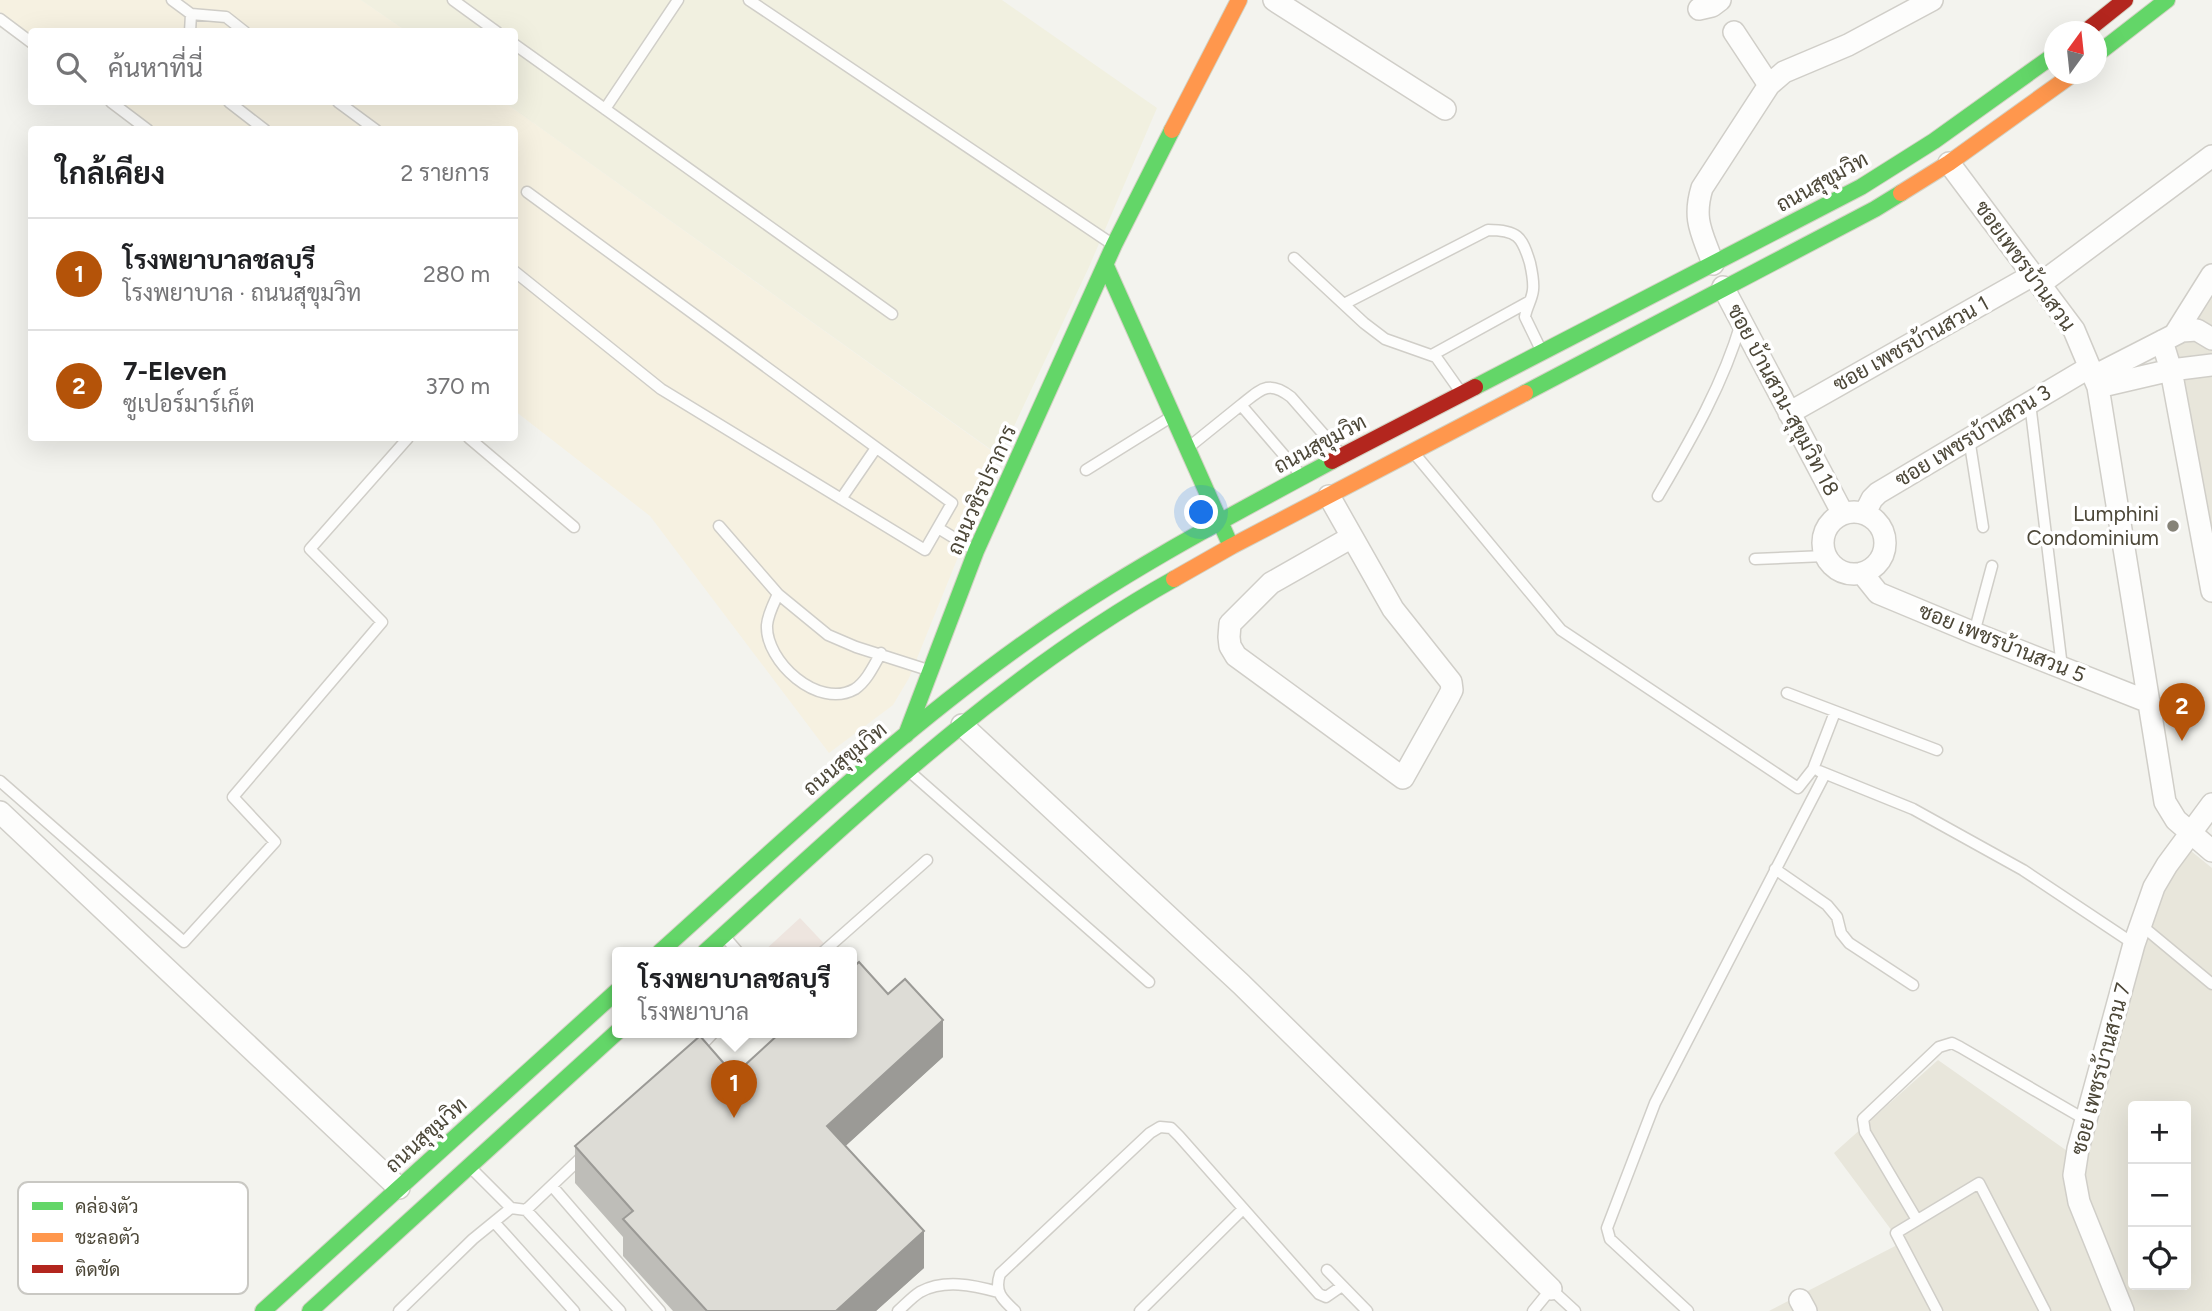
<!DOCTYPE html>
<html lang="th">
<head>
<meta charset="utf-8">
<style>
	body { margin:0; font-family:Figtree,Sarabun,sans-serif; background:#f2f2f2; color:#202124 }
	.controls { position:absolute; right:21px; bottom:21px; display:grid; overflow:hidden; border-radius:7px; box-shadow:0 7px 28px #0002 }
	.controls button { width:63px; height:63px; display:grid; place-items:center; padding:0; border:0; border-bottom:2px solid #e0e0e0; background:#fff; color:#202124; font:35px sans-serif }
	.compass { position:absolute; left:2044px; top:21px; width:63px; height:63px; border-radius:50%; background:#fff; box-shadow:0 7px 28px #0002; rotate:15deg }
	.you { position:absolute; left:1202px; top:513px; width:24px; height:24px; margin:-18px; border:5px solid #fff; border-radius:50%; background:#1a73e8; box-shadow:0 0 0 10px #1a73e833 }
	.badge { display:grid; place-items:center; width:46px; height:46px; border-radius:50%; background:#b45309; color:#fff; font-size:23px; font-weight:700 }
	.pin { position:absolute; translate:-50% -58px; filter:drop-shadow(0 2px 4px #0008) }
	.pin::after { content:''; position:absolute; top:37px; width:24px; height:21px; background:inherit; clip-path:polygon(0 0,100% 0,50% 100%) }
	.popup { position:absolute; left:612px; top:947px; width:245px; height:91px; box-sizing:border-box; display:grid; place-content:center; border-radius:7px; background:#fff; filter:drop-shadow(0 2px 5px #0005); font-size:23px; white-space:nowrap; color:#757577 }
	.popup b { font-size:26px; color:#202124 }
	.popup::after { content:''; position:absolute; left:50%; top:100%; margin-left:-14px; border:14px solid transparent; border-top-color:#fff }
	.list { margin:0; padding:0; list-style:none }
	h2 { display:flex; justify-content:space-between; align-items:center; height:91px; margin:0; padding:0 28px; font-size:30px }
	h2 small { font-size:23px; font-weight:400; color:#757577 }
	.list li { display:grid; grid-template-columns:46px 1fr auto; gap:21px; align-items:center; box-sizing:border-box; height:112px; padding:0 28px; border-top:2px solid #e0e0e0 }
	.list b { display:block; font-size:26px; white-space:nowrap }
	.list p { margin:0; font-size:23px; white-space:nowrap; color:#757577 }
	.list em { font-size:23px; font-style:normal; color:#757577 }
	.icon { flex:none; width:38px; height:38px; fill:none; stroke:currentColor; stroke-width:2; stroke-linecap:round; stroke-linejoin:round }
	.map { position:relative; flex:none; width:2212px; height:1311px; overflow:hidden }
	.search { position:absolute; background:#fff; box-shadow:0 7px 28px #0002; left:28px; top:28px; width:490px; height:77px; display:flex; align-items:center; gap:18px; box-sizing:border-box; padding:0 24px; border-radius:7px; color:#757577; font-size:26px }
	.panel { position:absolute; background:#fff; box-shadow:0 7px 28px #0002; left:28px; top:126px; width:490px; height:315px; border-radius:7px }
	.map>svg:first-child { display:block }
</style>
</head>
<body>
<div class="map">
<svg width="2212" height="1311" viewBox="0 0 2212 1311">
	<rect width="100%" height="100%" fill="#f3f3ee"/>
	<path fill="#e8e6db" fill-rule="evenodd" d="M2212 292V605L2175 378 2160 330Z
		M2191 851 2212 868V1311H1769L1901 1243 1834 1153 1938 1060 2080 1160 2135 960 2167 881ZM2133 1106H2186V1285H2133Z"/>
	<path fill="#f6f1e1" d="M0 0H361L406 31 32 32 31 36 0 12Z
		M116 102H504L999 456 909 678 893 705 829 753 650 516 515 411 514 130 152 129Z"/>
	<path fill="#f1f0e0" d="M361 0H1002L1157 108 1089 267 1000 456 504 102H514V32L406 31Z"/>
	<path fill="#eee5df" d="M800 918 832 952H763Z"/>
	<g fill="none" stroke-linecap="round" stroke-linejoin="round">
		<g stroke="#d0cec8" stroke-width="13">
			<path id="lane" d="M172 0 191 14
				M453 0 497 32
				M749 0 1112 244
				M0 19 32 43
				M190 32 191 14 226 17 245 32
				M514 44 892 314
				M111 102 148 130
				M229 102 265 130
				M338 102 376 130
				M605 109 678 0
				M1294 258 1364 323 1385 339 1436 357 1460 391
				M514 271 661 389 925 550 952 503 527 192
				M1344 304 1488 230C1517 230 1522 236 1530 263 1532 272 1534 281 1533 290 1532 300 1526 308 1525 317L1541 350
				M1432 355 1530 301
				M2030 403 2062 667
				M469 438 574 527
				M1969 438 1983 527
				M1189 447 1241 405
				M1414 453 1561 630 1798 788 1813 769 1835 712
				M1086 470 1171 417
				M1301 475 1241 405C1260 390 1268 379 1291 397L1340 453
				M1658 496C1690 441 1723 385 1741 323
				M841 499 876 448
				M719 526 778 594 828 635 856 647 928 670
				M938 528 974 550
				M1755 559 1825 556
				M778 594C774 603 768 614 767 625 765 661 818 710 855 689 867 681 874 665 881 653
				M1974 633 1992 566
				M1787 693 1937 750
				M1819 771 1913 809 2023 870 2134 944
				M910 772 1149 982
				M0 781 184 942 275 842 233 797 382 622 310 549 408 438
				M1775 869 1827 905 1837 917 1841 933 1849 943 1913 985
				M2141 925 2212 984
				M725 937 738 952
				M823 952 927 860
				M697 1050 714 1032
				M473 1170 511 1208
				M552 1186 660 1311
				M526 1210 585 1154
				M1917 1220 1865 1132 1863 1119 1939 1047 1952 1043 1960 1047 2086 1120
				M494 1222 574 1311
				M1327 1270 1367 1311
				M399 1311 473 1239 511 1208 526 1210 620 1311
				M898 1311C905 1305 912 1297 920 1292 944 1279 973 1285 998 1292
				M1015 1311C1002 1299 994 1292 1000 1274L1150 1133 1160 1127 1171 1128 1179 1136 1319 1294 1326 1297 1342 1286
				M1140 1311 1243 1209
				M1533 1311 1551 1289 1575 1311
				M1688 1311 1610 1239 1607 1228 1655 1103 1825 774
				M1937 1311 1896 1233 1979 1183 2045 1311"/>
		</g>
		<g stroke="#d0cec8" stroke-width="24">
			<path id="street" d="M1274 0 1445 109
				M1699 9 1712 6 1720 0
				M1734 32 1769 85
				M1949 163 2074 330 2098 387 2165 802 2176 820 2212 851
				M1713 264C1703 234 1692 221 1702 188L1769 85 1784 72 1848 45 1932 0
				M2040 284 2212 156
				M1723 287 1843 514
				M2175 334 2212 275
				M2162 341 2171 370 2212 591
				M2094 376 2182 331 2197 330 2212 339
				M2098 387 2171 370 2212 365
				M1789 413 2033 275
				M1329 496 1393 609 1451 682 1452 690 1449 696 1403 778 1236 656 1230 646 1229 637 1230 624 1271 583 1352 537
				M1823 543a31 31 0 1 1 62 0a31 31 0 1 1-62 0Z
				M1865 513 1872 499 1878 493 2090 367
				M1862 573 1878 593 1974 633 2149 702
				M962 725 1241 984 1551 1289
				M0 812 399 1188
				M1800 1300 1806 1311
				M2123 1311 2079 1202 2074 1175 2078 1149 2134 944 2154 887 2167 865 2212 804"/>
		</g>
		<g stroke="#d3d2c4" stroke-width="18">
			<path id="fast" d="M2096 55 2167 0
				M1106 266 1230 544
				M1475 387 1861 187 1934 141 2054 55
				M1525 393 1875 209 1901 193
				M906 735 976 551 1114 245 1172 130
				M660 952C779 845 896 734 1027 641 1123 572 1228 517 1332 461
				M705 952C853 818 999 677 1174 579
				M263 1311 617 991
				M310 1311 617 1032"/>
		</g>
		<g stroke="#d3d2c4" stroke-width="18">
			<path id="slow" d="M1172 130 1239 0
				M1901 193 1949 163 2073 74
				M1174 579 1232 546 1525 393"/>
		</g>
		<g stroke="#d3d2c4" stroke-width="18">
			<path id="jam" d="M2085 32 2125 0
				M1332 461 1475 387"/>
		</g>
		<use href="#lane" stroke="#fdfdfc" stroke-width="10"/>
		<use href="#street" stroke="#fdfdfc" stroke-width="21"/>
		<use href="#fast" stroke="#63d668" stroke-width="16"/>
		<use href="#slow" stroke="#ff974d" stroke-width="16"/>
		<use href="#jam" stroke="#b3261e" stroke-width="16"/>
	</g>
	<path fill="#bebdb8" d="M888 994 943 1057 845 1146 924 1268 876 1311H673L623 1256V1237L575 1183V1146L734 1075Z"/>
	<path fill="#9b9a96" d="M943 1020V1057L827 1163V1126Z
		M924 1231V1268L876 1311H836Z"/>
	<path fill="#dddcd6" stroke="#9b9a96" stroke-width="2" d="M859 962 888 994 905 979 943 1020 827 1126 924 1231 836 1311H707L623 1219 633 1211 575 1146 700 1036 734 1075 781 1032H851V969Z"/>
	<circle fill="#868378" stroke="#fff" stroke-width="2.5" cx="2173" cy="526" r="7"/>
	<g text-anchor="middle" stroke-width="7" stroke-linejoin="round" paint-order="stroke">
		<g font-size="21" fill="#4c4738" stroke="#fff">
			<text transform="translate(1822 182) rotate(-29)" y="7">ถนนสุขุมวิท</text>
			<text transform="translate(2025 266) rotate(54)" y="7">ซอยเพชรบ้านสวน</text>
			<text transform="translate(1911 344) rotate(-29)" y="7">ซอย เพชรบ้านสวน 1</text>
			<text transform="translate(1783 400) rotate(62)" y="7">ซอย บ้านสวน-สุขุมวิท 18</text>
			<text transform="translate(1973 436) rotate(-31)" y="7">ซอย เพชรบ้านสวน 3</text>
			<text transform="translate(1320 444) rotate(-28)" y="7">ถนนสุขุมวิท</text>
			<text transform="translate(982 490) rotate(-66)" y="7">ถนนวชิรปราการ</text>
			<text transform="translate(2002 643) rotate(22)" y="7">ซอย เพชรบ้านสวน 5</text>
			<text transform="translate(845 759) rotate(-40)" y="7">ถนนสุขุมวิท</text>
			<text transform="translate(2101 1069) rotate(-75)" y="7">ซอย เพชรบ้านสวน 7</text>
			<text transform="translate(426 1135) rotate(-42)" y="7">ถนนสุขุมวิท</text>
		</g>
		<g font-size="21" fill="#4c4738" stroke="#fff" text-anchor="end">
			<text x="2159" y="521">Lumphini<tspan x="2159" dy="24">Condominium</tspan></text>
		</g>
	</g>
	<rect x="18" y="1182" width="230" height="112" rx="10" fill="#fff" stroke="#c9c8c3" stroke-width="2"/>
	<rect x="32" y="1202" width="31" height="8" fill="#63d668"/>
	<rect x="32" y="1233" width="31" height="9" fill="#ff974d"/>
	<rect x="32" y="1265" width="31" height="8" fill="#b3261e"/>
	<g font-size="19" fill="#4c4738">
		<text x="75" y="1213">คล่องตัว</text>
		<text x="75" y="1244">ชะลอตัว</text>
		<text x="75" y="1276">ติดขัด</text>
	</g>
</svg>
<div class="controls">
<button>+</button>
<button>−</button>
<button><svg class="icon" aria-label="locate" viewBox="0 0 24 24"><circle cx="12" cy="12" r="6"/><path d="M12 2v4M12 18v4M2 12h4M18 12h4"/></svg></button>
</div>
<svg class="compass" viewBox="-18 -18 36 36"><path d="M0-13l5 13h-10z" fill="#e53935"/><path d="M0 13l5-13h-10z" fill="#757577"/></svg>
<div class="you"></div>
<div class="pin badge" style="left:734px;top:1118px">1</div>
<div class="popup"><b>โรงพยาบาลชลบุรี</b>โรงพยาบาล</div>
<div class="pin badge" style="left:2182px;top:741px">2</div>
<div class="search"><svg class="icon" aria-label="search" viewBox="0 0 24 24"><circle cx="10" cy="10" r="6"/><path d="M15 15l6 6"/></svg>ค้นหาที่นี่</div>
<section class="panel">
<h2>ใกล้เคียง<small>2 รายการ</small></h2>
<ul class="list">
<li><span class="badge">1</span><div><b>โรงพยาบาลชลบุรี</b><p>โรงพยาบาล · ถนนสุขุมวิท</p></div><em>280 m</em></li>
<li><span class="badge">2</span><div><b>7-Eleven</b><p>ซูเปอร์มาร์เก็ต</p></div><em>370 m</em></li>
</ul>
</section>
</div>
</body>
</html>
